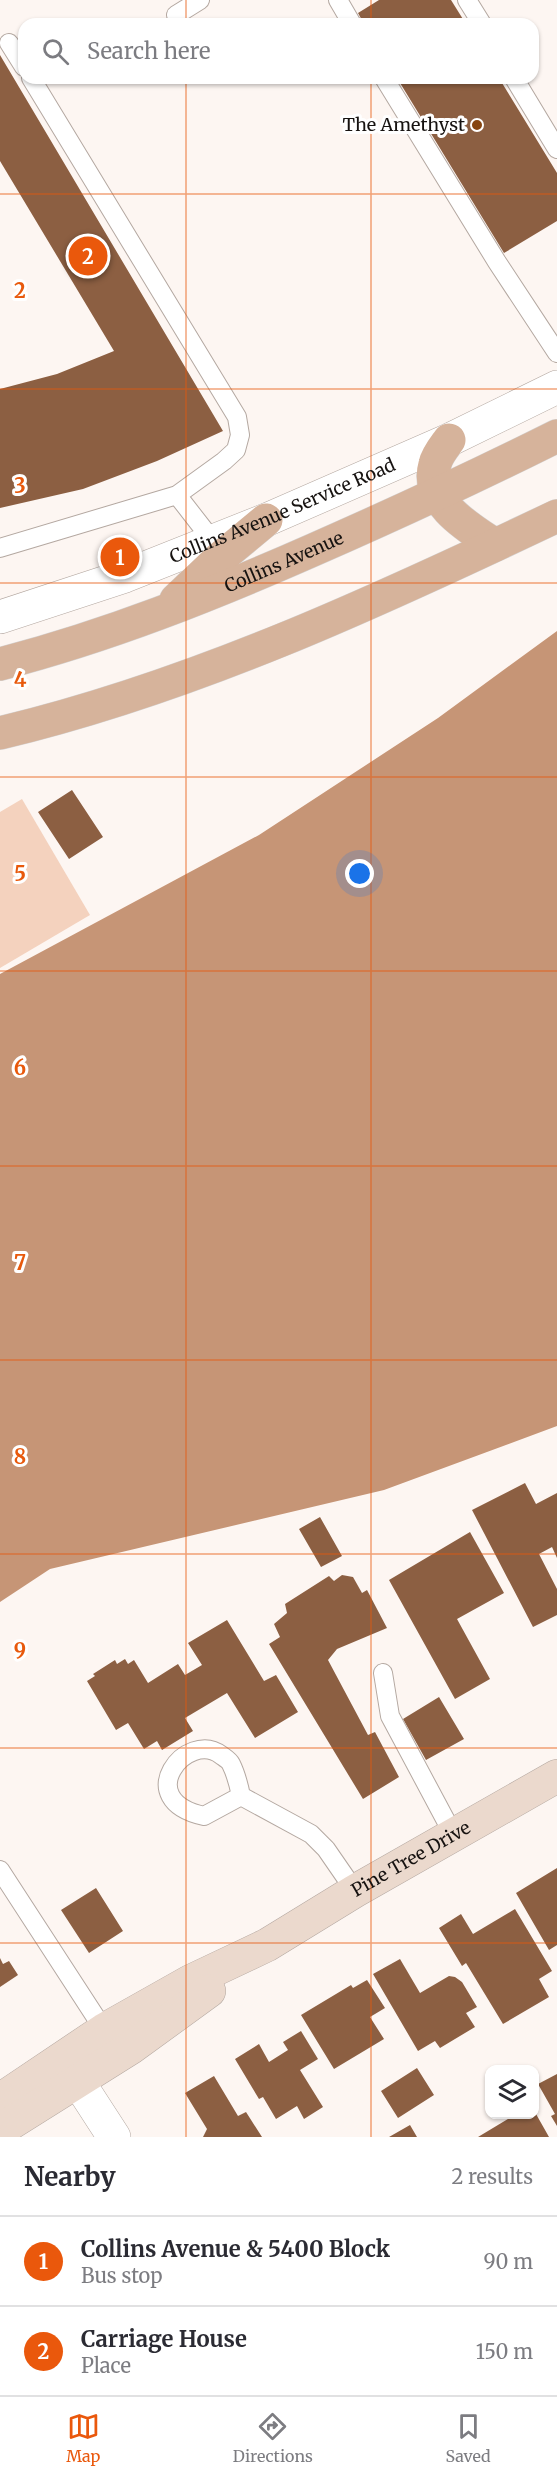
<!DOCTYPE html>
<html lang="en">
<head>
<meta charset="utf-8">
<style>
	body { margin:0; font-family:Merriweather,serif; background:#f2f2f3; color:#2b2b33 }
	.controls { position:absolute; right:18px; bottom:18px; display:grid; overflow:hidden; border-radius:12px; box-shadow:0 2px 4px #0004 }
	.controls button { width:54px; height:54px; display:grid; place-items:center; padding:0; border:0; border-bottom:2px solid #e1e1e2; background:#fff; color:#2b2b33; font:30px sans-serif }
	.you { position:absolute; left:360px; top:874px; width:21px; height:21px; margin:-15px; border:4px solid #fff; border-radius:50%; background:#1a73e8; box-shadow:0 0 0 9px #1a73e833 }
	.badge { display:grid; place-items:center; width:39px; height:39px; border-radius:50%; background:#ea580c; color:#fff; font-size:20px; font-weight:700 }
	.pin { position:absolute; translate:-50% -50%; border:3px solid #fff; box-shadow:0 2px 6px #0006 }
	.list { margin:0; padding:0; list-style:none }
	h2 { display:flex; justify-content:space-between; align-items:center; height:78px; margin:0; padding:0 24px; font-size:26px }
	h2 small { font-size:20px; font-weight:400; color:#7c7c81 }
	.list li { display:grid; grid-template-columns:39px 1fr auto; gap:18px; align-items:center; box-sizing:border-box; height:90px; padding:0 24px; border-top:2px solid #e1e1e2 }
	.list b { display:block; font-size:22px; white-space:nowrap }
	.list p { margin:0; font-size:20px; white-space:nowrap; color:#7c7c81 }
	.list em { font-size:20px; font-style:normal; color:#7c7c81 }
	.icon { flex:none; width:33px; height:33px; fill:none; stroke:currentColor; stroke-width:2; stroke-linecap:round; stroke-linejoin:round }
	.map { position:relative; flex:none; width:557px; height:2137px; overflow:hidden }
	.search { position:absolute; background:#fff; box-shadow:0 2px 4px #0004; left:18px; right:18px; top:18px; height:66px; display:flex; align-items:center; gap:15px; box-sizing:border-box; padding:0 21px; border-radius:18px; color:#7c7c81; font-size:22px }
	.sheet { height:258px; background:#fff }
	nav { display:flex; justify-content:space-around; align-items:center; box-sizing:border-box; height:84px; border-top:2px solid #e1e1e2; background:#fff; font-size:16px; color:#7c7c81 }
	nav a { display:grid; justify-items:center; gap:3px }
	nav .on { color:#ea580c }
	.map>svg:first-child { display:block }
</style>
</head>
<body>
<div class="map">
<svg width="557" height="2137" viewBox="0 0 557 2137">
	<rect width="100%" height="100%" fill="#fdf6f2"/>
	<path fill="#f4d2be" d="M22 799 90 915 0 968V812Z"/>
	<path fill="#c69576" d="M557 631V1426L384 1490 50 1569 0 1602V974L259 835 438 718Z"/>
	<path fill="#8c5f42" d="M379 0H451L466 24H364L358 13Z
		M0 55 223 431 157 461 83 489 0 508V389L57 374 114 351 0 161Z
		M397 78H499L557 173V221L504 253Z
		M72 790 103 837 69 859 38 812Z
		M525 1483 536 1504 557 1493V1558L552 1547 539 1554 557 1589V1615L533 1627 472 1510Z
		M320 1517 342 1556 321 1567 299 1529Z
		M470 1532 504 1593 457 1619 490 1679 455 1699 389 1580Z
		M342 1575 353 1577 362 1593 367 1590 387 1628 337 1649 328 1660 368 1735 375 1732 399 1777 363 1799 269 1644 280 1637 274 1624 287 1613 285 1604 329 1576 334 1581Z
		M227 1620 264 1681 276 1675 298 1712 255 1738 227 1693 185 1718 193 1731 162 1750 157 1741 144 1749 128 1723 116 1730 87 1681 95 1676 93 1674 115 1660 117 1664 125 1659 128 1664 134 1660 148 1683 178 1664 185 1675 202 1665 188 1643Z
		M439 1697 464 1739 426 1760 403 1719Z
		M557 1868V1945L549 1950 516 1893Z
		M96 1888 123 1931 89 1953 61 1910Z
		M515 1909 552 1971 539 1979 549 1997 503 2024 466 1963 462 1966 439 1928 461 1914 473 1934Z
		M0 1958 3 1964 9 1961 18 1975 0 1987Z
		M400 1959 420 1993 449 1976 455 1977 462 1982 477 2007 466 2013 475 2027 440 2048 435 2041 418 2051 373 1974Z
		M367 1980 385 2008 370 2017 384 2039 334 2069 301 2015 351 1985 353 1988Z
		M301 2031 318 2059 300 2070 323 2107 304 2119 297 2106 276 2119 263 2097 259 2099 235 2059 259 2044 269 2062 288 2050 283 2042Z
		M417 2068 434 2095 398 2118 381 2091Z
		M557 2074V2126L551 2116 555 2114 538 2084Z
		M214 2076 238 2116 246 2112 262 2137H203L207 2129 185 2093Z
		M516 2114H536L549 2137H478Z
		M410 2125 417 2137H389Z"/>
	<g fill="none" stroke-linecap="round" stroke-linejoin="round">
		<g stroke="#b4a8a1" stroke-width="20">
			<path id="service" d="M338 0 352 24
				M467 0 482 24
				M176 15 200 0
				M9 43 24 67
				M384 78 497 262 557 353
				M514 78 557 149
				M177 495 212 540
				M0 548 177 495 224 461 236 450 240 435 237 417 31 78
				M383 1673 390 1716 453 1834
				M241 1796 204 1816C130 1800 187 1729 221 1755 225 1758 229 1760 231 1764 236 1774 239 1786 241 1796L311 1834 326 1849 355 1891
				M0 1870 104 2030"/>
		</g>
		<g stroke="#b4a8a1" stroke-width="34">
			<path id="minor" d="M79 2083 114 2137"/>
		</g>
		<g stroke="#b4a8a1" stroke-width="34">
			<g id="tertiary">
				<path id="s1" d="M0 617 125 576 266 520 449 440 557 387"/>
			</g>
		</g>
		<g stroke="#b4a8a1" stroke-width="34">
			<g id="secondary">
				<path id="s2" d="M0 2100 104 2030 191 1981 267 1945 355 1891 557 1776"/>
				<path d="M0 2130 132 2047 209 1991"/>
			</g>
		</g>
		<g stroke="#d5d4d4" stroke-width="34">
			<g id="primary">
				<path d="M449 440C444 447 437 455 435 464 424 502 469 528 495 545"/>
				<path d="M176 600 219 559 266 520"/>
				<path id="s3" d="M0 664C108 636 211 595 313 550 395 514 477 476 557 436"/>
				<path d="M0 733C193 687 378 601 557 516"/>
			</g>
		</g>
		<use href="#service" stroke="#fff" stroke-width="18"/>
		<use href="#minor" stroke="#fff" stroke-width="33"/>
		<use href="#tertiary" stroke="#fff" stroke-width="33"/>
		<use href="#secondary" stroke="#ebd9cd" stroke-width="33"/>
		<use href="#primary" stroke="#d6b39b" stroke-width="33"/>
	</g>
	<path fill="none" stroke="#e8590c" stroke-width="1.5" stroke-opacity="0.55" d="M186 0V24M371 0V24M186 78V2137M371 78V2137M0 194H557M0 389H557M0 583H557M0 777H557M0 971H557M0 1166H557M0 1360H557M0 1554H557M0 1748H557M0 1943H557"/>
	<circle fill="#864511" stroke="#fff" stroke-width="2" cx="477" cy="125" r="6"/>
	<g text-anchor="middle" stroke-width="6" stroke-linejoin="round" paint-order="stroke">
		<g font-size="18" fill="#161210" stroke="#fff" text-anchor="end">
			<text x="465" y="131">The Amethyst</text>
		</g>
		<g font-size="18" fill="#161210" stroke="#fff">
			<text dy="6" stroke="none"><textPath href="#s1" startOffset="302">Collins Avenue Service Road</textPath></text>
			<text dy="6" stroke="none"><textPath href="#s3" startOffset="302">Collins Avenue</textPath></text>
			<text dy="6" stroke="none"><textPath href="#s2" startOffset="477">Pine Tree Drive</textPath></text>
		</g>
	</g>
	<g font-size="20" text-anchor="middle" font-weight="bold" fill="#e8590c" stroke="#fff" stroke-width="6" stroke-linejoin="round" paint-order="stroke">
		<text x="20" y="298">2</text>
		<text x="20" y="493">3</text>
		<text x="20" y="687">4</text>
		<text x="20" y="881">5</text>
		<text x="20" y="1075">6</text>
		<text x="20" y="1270">7</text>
		<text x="20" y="1464">8</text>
		<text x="20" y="1658">9</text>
	</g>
</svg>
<div class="controls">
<button><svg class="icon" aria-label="layers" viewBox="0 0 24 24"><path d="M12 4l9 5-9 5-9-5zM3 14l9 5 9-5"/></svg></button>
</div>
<div class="you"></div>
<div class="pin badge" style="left:120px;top:557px">1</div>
<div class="pin badge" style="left:88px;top:256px">2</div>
<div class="search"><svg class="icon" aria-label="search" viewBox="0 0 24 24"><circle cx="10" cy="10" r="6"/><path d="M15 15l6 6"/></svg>Search here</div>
</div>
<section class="sheet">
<h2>Nearby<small>2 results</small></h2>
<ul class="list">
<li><span class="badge">1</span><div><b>Collins Avenue &amp; 5400 Block</b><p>Bus stop</p></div><em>90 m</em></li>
<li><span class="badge">2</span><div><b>Carriage House</b><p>Place</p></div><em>150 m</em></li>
</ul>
</section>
<nav>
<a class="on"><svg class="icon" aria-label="map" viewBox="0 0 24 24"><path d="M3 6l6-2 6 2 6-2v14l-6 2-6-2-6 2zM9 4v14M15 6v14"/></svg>Map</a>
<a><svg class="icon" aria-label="directions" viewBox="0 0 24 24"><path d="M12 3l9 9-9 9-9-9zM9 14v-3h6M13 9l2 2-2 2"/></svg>Directions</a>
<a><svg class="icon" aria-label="saved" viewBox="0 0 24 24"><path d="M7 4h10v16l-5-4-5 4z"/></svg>Saved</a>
</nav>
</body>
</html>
